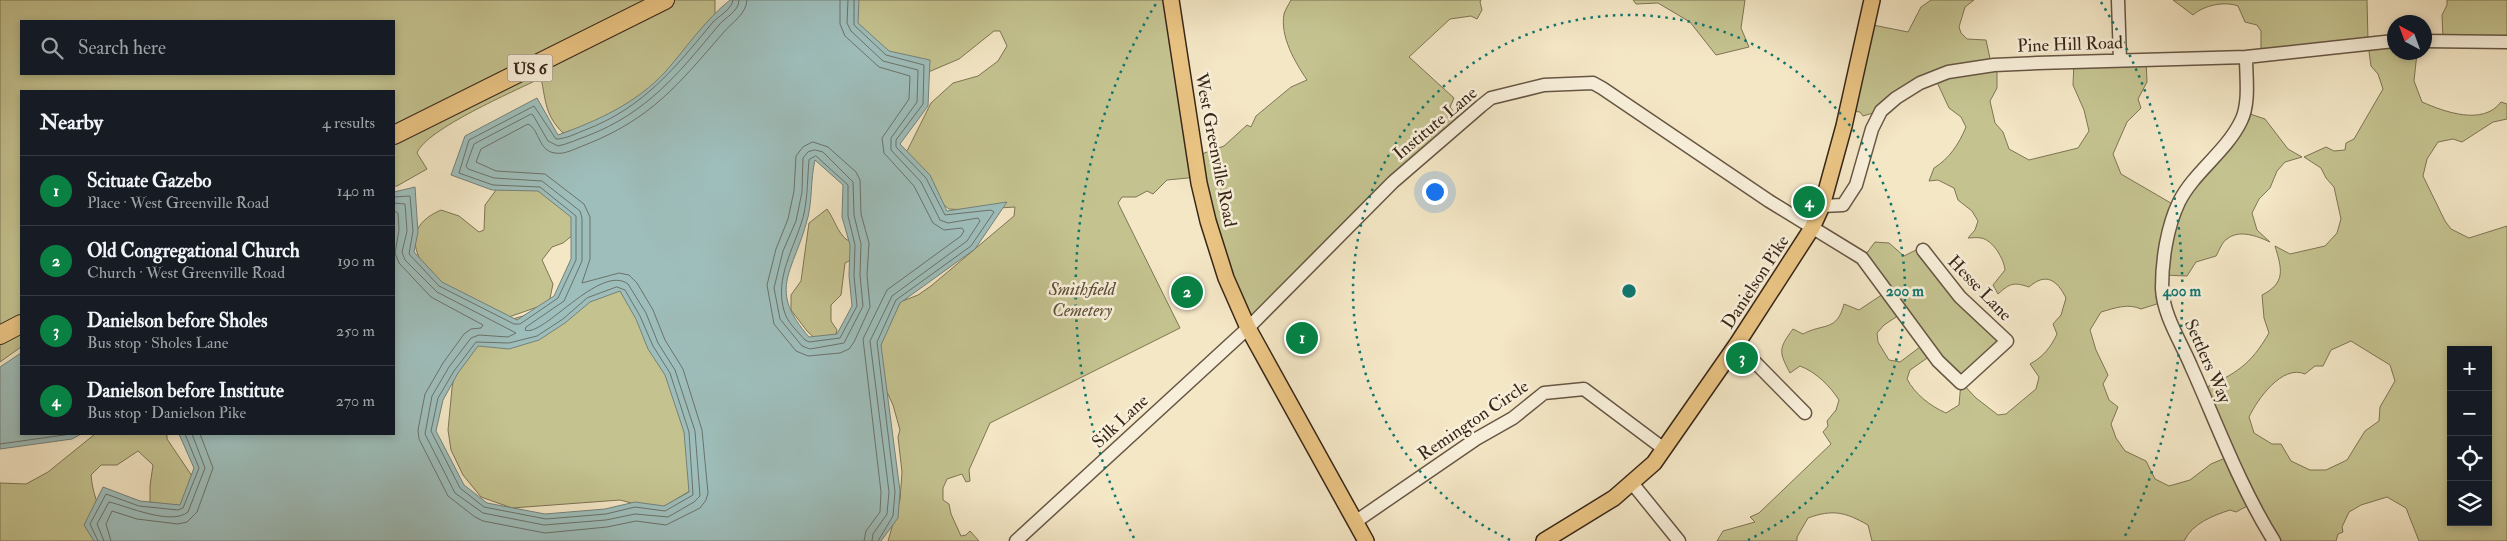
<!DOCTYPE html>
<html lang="en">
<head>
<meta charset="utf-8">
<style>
	body { margin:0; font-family:"IM FELL Double Pica",serif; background:#242831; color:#f1f3f6 }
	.controls { position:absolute; right:15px; bottom:15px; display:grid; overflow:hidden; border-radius:0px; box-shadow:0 2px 8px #0003 }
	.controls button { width:45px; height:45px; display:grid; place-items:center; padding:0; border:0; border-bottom:1px solid #363941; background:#171b24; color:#f1f3f6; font:25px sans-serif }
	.compass { position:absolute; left:2387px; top:15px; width:45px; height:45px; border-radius:50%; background:#171b24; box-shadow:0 2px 8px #0003; rotate:319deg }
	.you { position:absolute; left:1434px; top:191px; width:18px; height:18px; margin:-12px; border:4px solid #fff; border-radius:50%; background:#1a73e8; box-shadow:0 0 0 8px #1a73e833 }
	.badge { display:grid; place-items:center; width:32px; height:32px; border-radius:50%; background:#0b8043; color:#fff; font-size:16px; font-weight:700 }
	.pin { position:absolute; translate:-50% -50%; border:2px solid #fff; box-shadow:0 1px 5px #0006 }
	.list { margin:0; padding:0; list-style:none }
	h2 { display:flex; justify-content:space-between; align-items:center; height:65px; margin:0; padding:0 20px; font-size:21px }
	h2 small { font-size:16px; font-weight:400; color:#9ea1a6 }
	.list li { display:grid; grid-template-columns:32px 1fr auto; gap:15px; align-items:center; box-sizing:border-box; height:70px; padding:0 20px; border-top:1px solid #363941 }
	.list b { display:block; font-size:19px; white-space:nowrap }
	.list p { margin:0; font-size:16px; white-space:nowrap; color:#9ea1a6 }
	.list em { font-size:16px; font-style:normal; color:#9ea1a6 }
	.icon { flex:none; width:28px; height:28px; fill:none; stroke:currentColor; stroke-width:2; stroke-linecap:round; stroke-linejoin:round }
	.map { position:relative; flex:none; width:2507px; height:541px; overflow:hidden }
	.search { position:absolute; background:#171b24; box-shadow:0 2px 8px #0003; left:20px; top:20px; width:375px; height:55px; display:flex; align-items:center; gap:12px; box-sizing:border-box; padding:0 18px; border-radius:0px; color:#9ea1a6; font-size:19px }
	.panel { position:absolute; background:#171b24; box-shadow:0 2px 8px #0003; left:20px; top:90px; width:375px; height:345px; border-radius:0px }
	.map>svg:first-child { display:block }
</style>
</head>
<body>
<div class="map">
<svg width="2507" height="541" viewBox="0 0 2507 541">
	<rect width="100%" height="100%" fill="#f4e7c6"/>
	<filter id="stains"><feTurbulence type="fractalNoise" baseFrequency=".004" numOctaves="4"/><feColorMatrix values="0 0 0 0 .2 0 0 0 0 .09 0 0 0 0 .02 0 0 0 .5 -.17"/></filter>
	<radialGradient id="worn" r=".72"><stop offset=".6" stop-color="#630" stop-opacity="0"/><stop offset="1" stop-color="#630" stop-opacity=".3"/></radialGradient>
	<path fill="#c4c390" stroke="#7e7454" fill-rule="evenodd" d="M0 0H715V22L636 111 563 133C545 115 546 102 541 78 515 91 426 129 417 153L427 169 397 186H394V91H21V347L0 362ZM21 21H394V74H21Z
		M845 0H1171L1196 156 1224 146 1247 125 1251 127 1256 116 1291 87 1307 80C1295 62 1280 37 1284 14 1285 10 1289 4 1291 0H1481L1480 2 1482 10 1477 19 1471 16 1450 19 1409 57 1454 98 1450 107 1464 125 1383 197 1248 326 1198 177 1167 180 1153 194 1147 191 1136 197H1122L1118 203 1180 328 990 423 969 470 970 481 966 482 962 474 947 479 943 488V500L949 504 951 514 961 536 966 535 970 531 979 541H888L900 500 902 472 898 437 900 430 893 405 879 375 881 341 900 302 918 295 931 286 1014 216 1015 207 968 210 949 209 896 166 908 149 931 103 953 83 978 76 998 61 1007 46 1000 31H994L959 59 926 73 909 67 843 18Z
		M1633 0H1745L1741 28 1749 47 1716 55 1690 22 1658 3 1636 4Z
		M1931 0H1974L1965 7 1959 27 1961 33 1967 39 1986 40 1991 63 1997 65V88L1990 101 1995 123 2003 132 2009 149 2029 160 2078 148 2089 131 2084 110 2073 85 2074 61 2146 59 2147 82 2138 99 2141 108 2127 122 2113 154 2121 174 2176 206 2244 112 2265 119 2288 149 2302 157 2285 162 2277 171 2270 188 2259 199 2252 213 2257 230 2270 242C2257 236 2239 229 2227 239 2222 242 2219 251 2216 256L2196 262 2187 276 2163 275V302L2141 309C2128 303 2115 308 2101 312L2090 330 2096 350 2108 375 2103 384 2109 400 2118 407 2111 424 2116 438 2125 451 2146 461 2155 479 2169 486 2190 480 2211 464 2230 456 2203 389C2236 373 2250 366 2269 333L2264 318 2262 295C2286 283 2282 269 2275 246L2290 254 2325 246 2337 233 2341 219 2334 187 2326 178 2321 168 2304 157 2326 147 2334 151 2345 150 2346 143 2354 139 2383 89 2378 74 2371 66 2368 44 2261 53V31L2257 25 2245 22 2238 6C2225 1 2204 5 2193 15L2173 0H2367L2368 41 2394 40V52L2417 53 2414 81 2422 102C2445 112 2483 126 2501 102L2507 104V119L2493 122 2462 142 2453 139 2438 142 2427 159 2423 176 2445 221 2451 229 2469 238 2507 226V541H2419L2406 508 2387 497 2361 505 2349 512 2342 527 2343 532 2338 534 2336 541H2274L2253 503 2236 512 2230 510C2212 516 2193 523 2184 541H1872L1868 525C1845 512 1833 509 1808 518L1797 537V541H1717L1723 531 1755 522 1750 517 1759 513 1831 444 1823 432 1828 426 1827 421 1836 410 1839 400C1830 386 1816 372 1800 366L1790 373C1779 352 1778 349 1793 329L1803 334C1823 323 1837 332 1844 304L1859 310 1886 292 1863 258 1875 242 1889 243 1904 256 1916 250H1923L2003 337 1962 382 1933 354 1910 370 1907 379C1915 394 1930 406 1946 413L1959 405 1961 382 1976 398 1998 415 2006 414 2036 389 2039 377 2030 364C2043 357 2051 347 2057 334L2053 324 2061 315 2066 298C2057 280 2046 272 2029 287 2014 282 2010 283 1998 294L1993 285 2005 270C2004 259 1993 240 1981 238 1977 237 1972 238 1968 238L1975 230 1978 221 1972 211 1958 200 1954 188 1938 180 1929 181 1934 168C1949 159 1959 144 1966 127L1961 117 1949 108 1935 78 1877 115 1873 113 1863 116 1860 112 1852 111 1873 25 1908 32 1921 7ZM1902 313 1924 344 1900 362 1889 360 1878 342 1877 333 1884 325ZM2351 341 2390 365 2395 381 2380 407 2379 421 2365 431 2347 460 2326 470H2310L2291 461 2281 444H2272L2254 433 2249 417C2257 400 2282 364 2305 374L2315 366H2323L2331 350ZM2451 350H2488V522H2451Z
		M2447 0H2507V42L2443 38 2442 15 2447 5Z
		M533 159 584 226 563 243 552 247 542 260 553 284 549 303 506 318 461 313C437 284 383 235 441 210L459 216 479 232 484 230 485 205 499 186Z
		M827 209C835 220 837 232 847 240H854L855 258 845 263 841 295 831 305V321L837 330 835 338 822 345 807 331 791 310V295L801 281 809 223Z
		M615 270 677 377 693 489 658 510 620 500 512 508 481 497 463 475 451 450 448 430 452 388 455 372 469 345 502 322 523 316Z
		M95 434H167V439L194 479 188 501 164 515 150 509V486L153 465 138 451 117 465H101L91 475C93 500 104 519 115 541H0V483L26 484 48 472Z"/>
	<path fill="#9ebebb" stroke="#75817a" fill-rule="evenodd" d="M730 0H859L858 23 889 51 930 60 928 106 900 144 930 175 947 211 1007 202 975 249 900 303 881 345 900 491 898 518 881 541H94L84 525 103 487 140 501 180 505 194 468 179 434H394V192L415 187 418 232 414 252 442 282 517 320 554 296 571 259V217L538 191 492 190 451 175 465 136 537 98 558 135C597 121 637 103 666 71 687 47 705 20 730 0ZM815 160 843 185 842 217 850 245 849 276 852 306 837 334 809 337C768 290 792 274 806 224 813 203 810 180 815 160ZM620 291 636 319 648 349 665 375 684 432 689 492 664 506 635 502 605 509 545 514 487 503 464 485 436 431 443 400 458 373 478 346 509 349 539 340 565 323 590 302Z
		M21 353V434H81L72 439 0 449V367Z"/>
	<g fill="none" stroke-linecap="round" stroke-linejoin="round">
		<path stroke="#6b726a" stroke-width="1" d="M840 0V24L845 36 879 67 910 76 909 99 882 138 884 153 914 186 933 223 944 230 962 228 964 231 961 236 887 290 863 339 881 492 880 512 866 531 864 541
			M848 0 847 23 851 31 883 61 918 70 917 102 891 138V150L921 182 940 220 948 223 978 218 980 221 967 241 892 296 870 341 889 492 887 514 873 534 872 541
			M854 0V25L886 55 924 65 923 104 896 140V147L926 178 945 215 991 210 994 212 971 246 896 300 877 342 895 492 893 516 878 541
			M813 142 828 147 856 172 860 180 861 214 869 243 867 275 870 307 854 342 849 349 840 353 808 356 796 351 774 324 767 285 776 249 788 219 794 191 796 156 803 147Z
			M815 150 823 152 853 182 854 215 861 244 860 275 863 306 844 343 810 349 802 346 780 319 774 288 783 251 796 221 802 192 803 158 808 152Z
			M816 156 848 185V216L855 245 854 276 857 306 840 338 809 342 805 340C799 333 790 325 786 316 773 284 791 254 801 224 808 204 807 182 809 160Z
			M394 197 410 196 413 231 409 254 439 286 514 324H520L558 298 576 260V216L540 187 493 185 459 173 469 140 534 106 556 139C566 139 577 133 585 130 643 108 675 68 713 22 719 16 732 9 733 0
			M394 203 405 204 407 231 402 252 405 260 437 292 516 333 508 337 479 335 471 338 449 367 432 396 425 434 455 493 483 513 544 525 606 520 635 514 668 517 694 502 700 496 695 431 675 370 658 343 646 313 628 284C600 263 543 338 525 330L526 327 564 301 582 261V218L580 211 542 181 494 178 468 169 466 166 474 144 531 114 533 115 548 141 558 146C568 144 578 139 587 136 647 113 679 73 718 26 725 17 739 12 739 0
			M394 211 398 213 399 230 395 253 399 263 431 297 483 325 481 328 471 329 464 334 443 363 425 394 418 430 419 439 448 496 475 517 483 521 545 533 607 527 636 521 666 525 700 508 706 500 708 493 702 430 683 369 665 340 653 310 637 283 629 275 619 273 582 283 590 259V217L584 204 545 174 496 171 476 162 481 149 528 124C540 130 538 151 555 153 565 155 576 148 585 145 651 119 678 85 723 33 732 22 746 15 747 0
			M617 287 625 290 640 316 653 346 670 373 689 432 693 495 665 511 635 507 606 514 546 519 484 507 460 488 431 431 438 398 454 371 476 342 509 343 537 336 563 319 587 298Z
			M0 444 71 434
			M98 541 90 524 106 494 139 506 178 510 183 508 199 468 185 434
			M104 541 97 524 109 502C127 506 171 526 188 512L205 468 192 434
			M111 541 106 524 112 511 137 519 178 524 187 522 197 512 213 468 200 434"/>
		<g stroke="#675644" stroke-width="15">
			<path id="minor" d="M2118 0 2120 60
				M2424 41 2507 42
				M2246 57C2246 77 2250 103 2241 121 2226 152 2194 172 2179 202 2167 227 2162 260 2162 288 2163 315 2181 342 2191 366 2217 424 2240 487 2274 541
				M1822 206 1843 205 1856 185 1872 129 1881 111 1896 98 1920 83 1948 72 1994 65 2037 63 2246 57 2394 41
				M1737 344 1805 413
				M1632 483 1679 541
				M1355 522 1476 439 1513 418 1544 393 1584 389 1664 449
				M1016 541 1248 328 1393 182 1481 106 1491 98 1544 85 1593 83 1602 88 1769 201 1862 258 1938 361 1961 383 2007 341 1960 297 1923 250"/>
		</g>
		<g stroke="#382618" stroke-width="18">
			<path id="major" d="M1171 0 1199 183 1208 221 1226 278 1248 328 1366 541
				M1544 541 1614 498 1654 463 1737 344 1812 228 1822 206 1844 126 1872 0"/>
		</g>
		<g stroke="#382618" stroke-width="20">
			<path id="highway" d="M394 135 665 0
				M0 335 21 324"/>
		</g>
		<use href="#minor" stroke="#f8efda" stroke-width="12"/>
		<use href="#major" stroke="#eac483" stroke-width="15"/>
		<use href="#highway" stroke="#eac483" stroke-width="18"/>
	</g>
	<g fill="none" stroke="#0f766e" stroke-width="2.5" stroke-dasharray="2.5 5">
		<path d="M1510 540A276 276 0 1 1 1748 540"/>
		<path d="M1134 538A553 553 0 0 1 1157 2M2101 2A553 553 0 0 1 2124 538"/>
	</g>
	<g text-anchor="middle" stroke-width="5" stroke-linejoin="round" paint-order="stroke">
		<rect fill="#f8efda" stroke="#726252" stroke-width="1" x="507.5" y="54.5" width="45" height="27" rx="4"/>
		<g font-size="16" font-weight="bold" fill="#382618">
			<text x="530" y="74">US 6</text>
		</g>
		<g font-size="18" fill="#382618" stroke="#f8efda">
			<text transform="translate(2070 44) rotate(-2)" y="6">Pine Hill Road</text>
			<text transform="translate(1435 123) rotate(-40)" y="6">Institute Lane</text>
			<text transform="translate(1216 150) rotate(79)" y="6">West Greenville Road</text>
			<text transform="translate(1755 282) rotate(-57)" y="6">Danielson Pike</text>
			<text transform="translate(1980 288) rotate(46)" y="6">Hesse Lane</text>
			<text transform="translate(2208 361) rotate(66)" y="6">Settlers Way</text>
			<text transform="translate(1473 420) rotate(-34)" y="6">Remington Circle</text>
			<text transform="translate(1120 421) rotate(-43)" y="6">Silk Lane</text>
		</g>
		<g font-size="18" font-style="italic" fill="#5b4d36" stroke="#f8efda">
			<text x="1082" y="295">Smithfield<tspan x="1082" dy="21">Cemetery</tspan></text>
		</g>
	</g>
	<circle cx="1629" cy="291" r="8" fill="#0f766e" stroke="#f8efda" stroke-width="2.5"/>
	<g font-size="15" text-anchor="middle" font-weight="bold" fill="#0f766e" stroke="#f8efda" stroke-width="5" stroke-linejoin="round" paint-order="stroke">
		<text x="1905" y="296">200 m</text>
		<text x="2182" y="296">400 m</text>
	</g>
	<rect width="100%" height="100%" filter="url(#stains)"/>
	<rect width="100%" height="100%" fill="url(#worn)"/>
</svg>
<div class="controls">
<button>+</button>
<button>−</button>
<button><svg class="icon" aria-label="locate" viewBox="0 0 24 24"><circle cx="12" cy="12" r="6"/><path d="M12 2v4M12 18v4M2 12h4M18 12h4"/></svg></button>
<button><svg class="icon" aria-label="layers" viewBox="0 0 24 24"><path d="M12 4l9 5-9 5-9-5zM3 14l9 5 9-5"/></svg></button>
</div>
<svg class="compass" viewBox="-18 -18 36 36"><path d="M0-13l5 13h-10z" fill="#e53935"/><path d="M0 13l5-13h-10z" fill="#9ea1a6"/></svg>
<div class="you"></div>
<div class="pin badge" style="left:1302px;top:338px">1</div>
<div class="pin badge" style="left:1187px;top:292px">2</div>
<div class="pin badge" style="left:1742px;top:358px">3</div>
<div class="pin badge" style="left:1809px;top:202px">4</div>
<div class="search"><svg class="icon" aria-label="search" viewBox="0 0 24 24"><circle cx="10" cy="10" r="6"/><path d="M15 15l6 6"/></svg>Search here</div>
<section class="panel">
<h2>Nearby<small>4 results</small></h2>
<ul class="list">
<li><span class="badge">1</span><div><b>Scituate Gazebo</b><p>Place · West Greenville Road</p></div><em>140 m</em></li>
<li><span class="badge">2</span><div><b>Old Congregational Church</b><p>Church · West Greenville Road</p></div><em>190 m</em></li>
<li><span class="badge">3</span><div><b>Danielson before Sholes</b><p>Bus stop · Sholes Lane</p></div><em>250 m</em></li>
<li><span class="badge">4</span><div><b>Danielson before Institute</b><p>Bus stop · Danielson Pike</p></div><em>270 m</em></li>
</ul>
</section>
</div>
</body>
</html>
